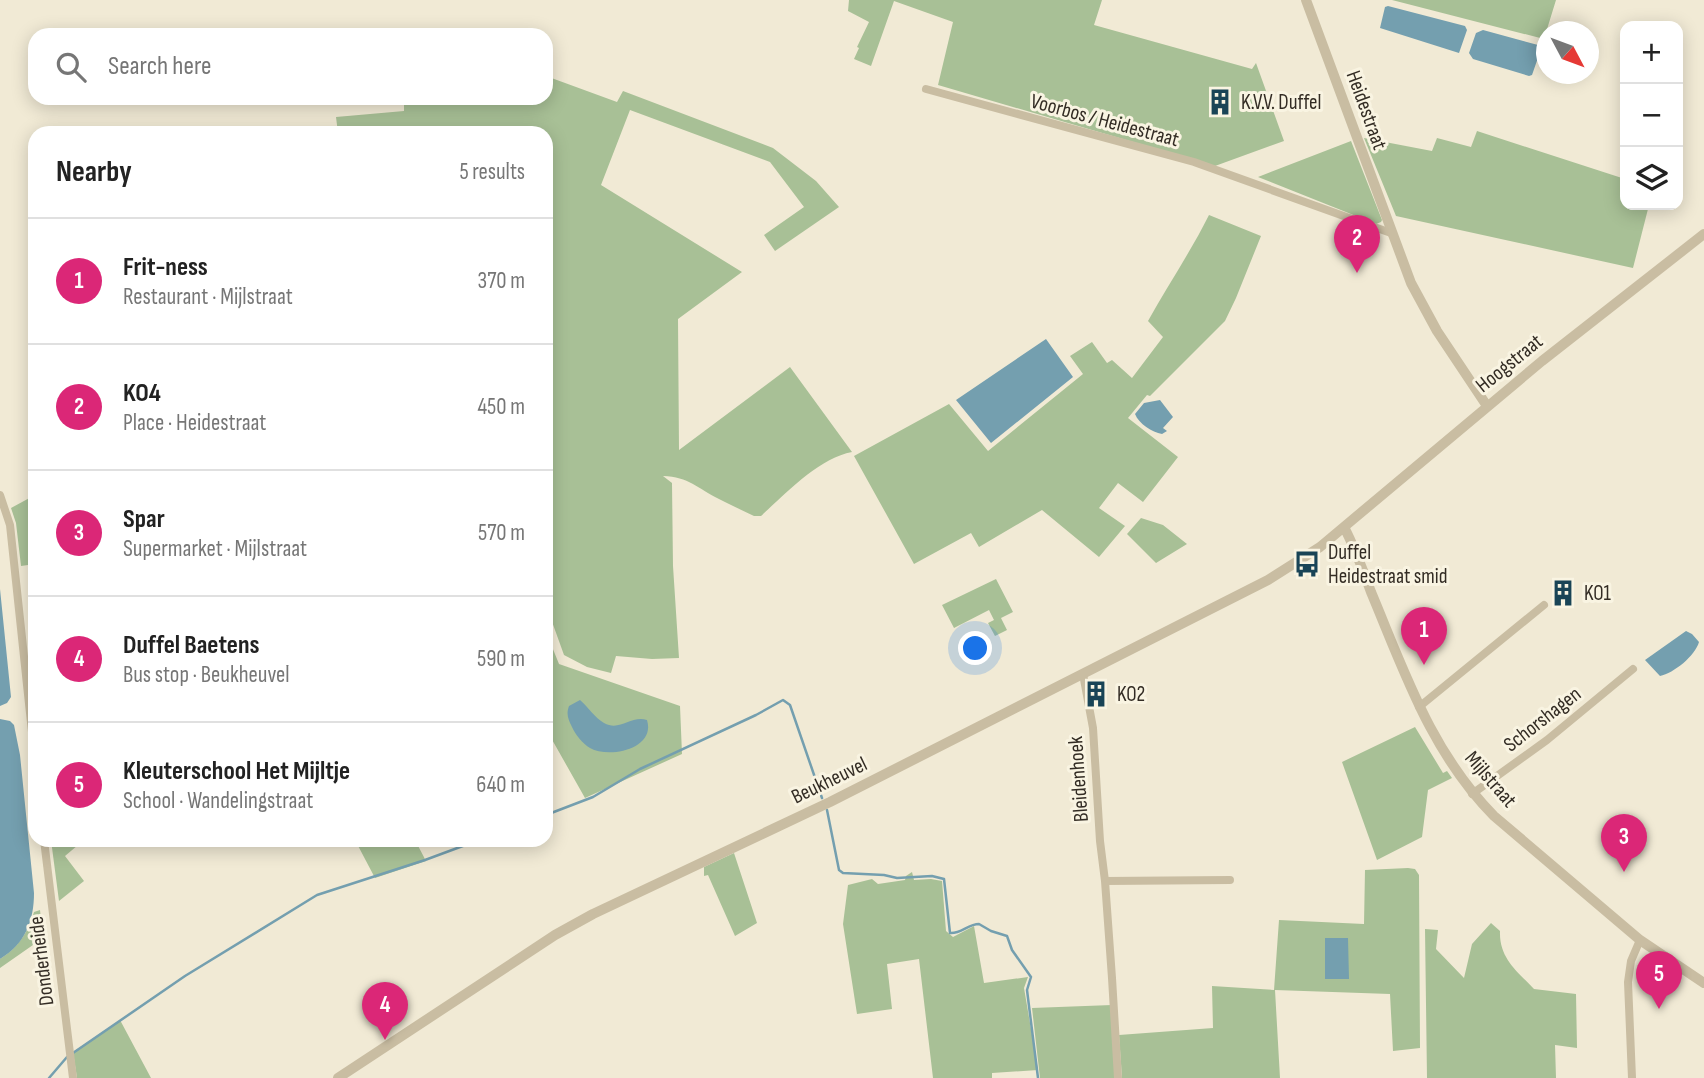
<!DOCTYPE html>
<html lang="en">
<head>
<meta charset="utf-8">
<style>
	body { margin:0; font-family:"Sofia Sans Condensed",sans-serif; background:#f6f6f6; color:#222 }
	.controls { position:absolute; right:21px; top:21px; display:grid; overflow:hidden; border-radius:14px; box-shadow:0 4px 18px #0003 }
	.controls button { width:63px; height:63px; display:grid; place-items:center; padding:0; border:0; border-bottom:2px solid #e0e0e0; background:#fff; color:#222; font:35px sans-serif }
	.compass { position:absolute; left:1536px; top:21px; width:63px; height:63px; border-radius:50%; background:#fff; box-shadow:0 4px 18px #0003; rotate:131deg }
	.you { position:absolute; left:976px; top:649px; width:24px; height:24px; margin:-18px; border:5px solid #fff; border-radius:50%; background:#1a73e8; box-shadow:0 0 0 10px #1a73e833 }
	.badge { display:grid; place-items:center; width:46px; height:46px; border-radius:50%; background:#db2777; color:#fff; font-size:23px; font-weight:700 }
	.pin { position:absolute; translate:-50% -58px; filter:drop-shadow(0 2px 4px #0008) }
	.pin::after { content:''; position:absolute; top:37px; width:24px; height:21px; background:inherit; clip-path:polygon(0 0,100% 0,50% 100%) }
	.list { margin:0; padding:0; list-style:none }
	h2 { display:flex; justify-content:space-between; align-items:center; height:91px; margin:0; padding:0 28px; font-size:30px }
	h2 small { font-size:23px; font-weight:400; color:#767676 }
	.list li { display:grid; grid-template-columns:46px 1fr auto; gap:21px; align-items:center; box-sizing:border-box; height:126px; padding:0 28px; border-top:2px solid #e0e0e0 }
	.list b { display:block; font-size:26px; white-space:nowrap }
	.list p { margin:0; font-size:23px; white-space:nowrap; color:#767676 }
	.list em { font-size:23px; font-style:normal; color:#767676 }
	.icon { flex:none; width:38px; height:38px; fill:none; stroke:currentColor; stroke-width:2; stroke-linecap:round; stroke-linejoin:round }
	.map { position:relative; flex:none; width:1704px; height:1078px; overflow:hidden }
	.search { position:absolute; background:#fff; box-shadow:0 4px 18px #0003; left:28px; top:28px; width:525px; height:77px; display:flex; align-items:center; gap:18px; box-sizing:border-box; padding:0 24px; border-radius:21px; color:#767676; font-size:26px }
	.panel { position:absolute; background:#fff; box-shadow:0 4px 18px #0003; left:28px; top:126px; width:525px; height:721px; border-radius:21px }
	.map>svg:first-child { display:block }
</style>
</head>
<body>
<div class="map">
<svg width="1704" height="1078" viewBox="0 0 1704 1078">
	<rect width="100%" height="100%" fill="#f1ead5"/>
	<path fill="#a8c096" d="M849 0H1102L1094 25 1252 69 1256 63 1284 141 1215 166 938 85 953 22 894 1 871 66 854 59 859 48 857 47 869 22 848 11Z
		M1392 0H1556L1544 39Z
		M546 76 617 102 623 91 773 148 816 181 839 207 775 251 764 235 804 207 770 162 630 110 601 185 742 272 678 319 679 450 790 367 852 452C819 458 785 494 761 516H754C742 510 730 505 719 499 697 488 689 477 663 476L672 483 673 566 679 658 652 659 616 656 611 673 587 667 564 655 546 605V133H338L336 117 404 111V98H546Z
		M1477 131 1625 179V205H1649L1633 268 1396 216 1364 138 1432 151 1437 138 1471 147Z
		M1351 141 1382 220 1381 222 1376 224 1258 177Z
		M1209 215 1261 236 1236 298 1225 321 1150 396 1147 395 1128 418 1178 457 1143 502 1118 483 1099 508 1125 526 1099 557 1042 510 979 547 971 533 914 564 854 456 949 404 988 451 1083 374 1070 356 1092 342 1107 363 1112 360 1132 378 1163 337 1148 321C1168 285 1191 251 1209 215Z
		M35 495V564L21 566 16 523 11 508Z
		M1141 518 1163 525 1187 544 1156 563 1127 534Z
		M996 579 1013 612 1001 618 1007 630 995 636 988 623 994 620 989 610 954 628 942 605Z
		M546 632 559 664 680 706 682 754 585 798 546 729Z
		M1415 727 1443 773 1447 771 1452 778 1428 790 1422 837 1377 860 1342 762Z
		M51 840H84L65 856 84 881 59 901Z
		M355 840H415L426 861 375 878Z
		M734 853 757 923 735 936 708 875 704 876V867Z
		M1408 868 1415 869 1419 875 1420 1048 1393 1051 1390 994 1275 990 1280 1078H1122L1119 1035 1213 1028 1212 986 1274 990 1279 920 1364 924 1365 870Z
		M912 872 914 880 931 879 942 881 946 931 953 937 974 926 984 983 1028 977 1024 988 1038 1070 992 1073V1078H933L919 959 887 964 892 1009 857 1014 843 924 848 885 872 879 878 884 905 880 906 876Z
		M40 910 43 938 0 968V959C18 948 29 931 34 912Z
		M1491 923 1500 931C1499 958 1517 971 1534 989L1576 994 1577 1048 1555 1045 1556 1078H1427L1425 929 1438 930 1436 949 1464 978 1472 944Z
		M1112 1005 1115 1078H1040L1032 1008Z
		M120 1020 151 1078H77L73 1052Z"/>
	<path fill="#749faf" d="M1388 6 1465 26 1467 30 1459 53 1380 28 1385 7Z
		M1483 30 1538 45 1540 52 1532 75 1529 76 1473 59 1469 53 1476 33Z
		M1046 339 1073 377 991 443 956 400Z
		M1160 400 1173 417 1163 428 1167 431 1162 434C1152 432 1139 424 1135 414L1144 403Z
		M0 589 11 697 7 703 0 706Z
		M1686 631 1692 634 1699 642C1695 656 1674 673 1660 676L1645 660Z
		M580 700C588 707 595 718 604 723 620 732 631 715 647 720 656 749 609 759 590 748 583 744 575 734 572 727 568 719 566 714 569 706Z
		M0 719 10 721 14 725 20 755 34 893C34 921 25 944 0 959Z
		M1325 938H1348L1349 979H1325Z"/>
	<g fill="none" stroke-linecap="round" stroke-linejoin="round">
		<path stroke="#749faf" stroke-width="2.5" d="M827 810 839 870 843 873 884 875 897 878 932 876 944 879 950 933C961 934 968 924 979 924L991 931 1007 936 1012 950 1031 977 1027 990 1038 1078
			M546 815 593 797 640 769 756 715 783 700 790 705 822 798
			M73 1053 185 976 317 895 425 860 479 840
			M49 1078 67 1057"/>
		<path stroke="#c9bda2" stroke-width="8" d="M926 89 1194 162 1391 233
			M0 495 10 525 35 760
			M1083 674 1093 728 1100 841 1105 881 1112 978 1118 1078
			M1419 707 1544 605
			M1472 794 1547 740 1633 669
			M44 840 73 1078
			M1105 881 1230 880
			M1632 1078 1628 982 1631 961 1640 940"/>
		<path stroke="#c9bda2" stroke-width="10" d="M1306 0 1411 283 1437 331 1487 406
			M1344 527C1355 548 1363 570 1371 592 1405 673 1431 752 1494 816L1640 940 1704 983
			M338 1078 555 935 593 914 830 802 1268 580 1320 547 1542 361 1704 234"/>
	</g>
	<defs>
		<g id="building-bare" transform="scale(2.1)"><path d="M-4-6H4V6H1V3H-1V6H-4ZM-2.5-4.3h1.7v1.8h-1.7ZM.8-4.3h1.7v1.8H.8ZM-2.5-1h1.7V.8h-1.7ZM.8-1h1.7V.8H.8Z" fill="#194456" stroke="#f9f4e2" stroke-width="2.5" paint-order="stroke"/></g>
		<g id="bus-bare" transform="scale(2.1)"><path d="M-5-6H5V4H4V6H2V4H-2V6H-4V4H-5ZM-3.5-4V0h7V-4ZM-3.5 1.2v1.5H-2V1.2ZM2 1.2v1.5H3.5V1.2Z" fill="#194456" stroke="#f9f4e2" stroke-width="2.5" paint-order="stroke"/></g>
	</defs>
	<g fill-rule="evenodd">
		<use href="#building-bare" x="1220" y="102"/>
		<use href="#bus-bare" x="1307" y="564"/>
		<use href="#building-bare" x="1563" y="593"/>
		<use href="#building-bare" x="1096" y="694"/>
	</g>
	<g text-anchor="middle" stroke-width="6" stroke-linejoin="round" paint-order="stroke">
		<g font-size="21" fill="#332c24" stroke="#f9f4e2" text-anchor="start">
			<text x="1241" y="109">K.V.V. Duffel</text>
			<text x="1328" y="559">Duffel<tspan x="1328" dy="24">Heidestraat smid</tspan></text>
			<text x="1584" y="600">KO1</text>
			<text x="1117" y="701">KO2</text>
		</g>
		<g font-size="21" fill="#332c24" stroke="#f9f4e2">
			<text transform="translate(1367 110) rotate(70)" y="7">Heidestraat</text>
			<text transform="translate(1105 120) rotate(15)" y="7">Voorbos / Heidestraat</text>
			<text transform="translate(1509 363) rotate(-39)" y="7">Hoogstraat</text>
			<text transform="translate(1542 719) rotate(-38)" y="7">Schorshagen</text>
			<text transform="translate(1078 779) rotate(-94)" y="7">Bleidenhoek</text>
			<text transform="translate(1491 779) rotate(49)" y="7">Mijlstraat</text>
			<text transform="translate(829 780) rotate(-26)" y="7">Beukheuvel</text>
			<text transform="translate(41 961) rotate(-97)" y="7">Donderheide</text>
		</g>
	</g>
</svg>
<div class="controls">
<button>+</button>
<button>−</button>
<button><svg class="icon" aria-label="layers" viewBox="0 0 24 24"><path d="M12 4l9 5-9 5-9-5zM3 14l9 5 9-5"/></svg></button>
</div>
<svg class="compass" viewBox="-18 -18 36 36"><path d="M0-13l5 13h-10z" fill="#e53935"/><path d="M0 13l5-13h-10z" fill="#767676"/></svg>
<div class="you"></div>
<div class="pin badge" style="left:1424px;top:665px">1</div>
<div class="pin badge" style="left:1357px;top:273px">2</div>
<div class="pin badge" style="left:1624px;top:872px">3</div>
<div class="pin badge" style="left:385px;top:1040px">4</div>
<div class="pin badge" style="left:1659px;top:1009px">5</div>
<div class="search"><svg class="icon" aria-label="search" viewBox="0 0 24 24"><circle cx="10" cy="10" r="6"/><path d="M15 15l6 6"/></svg>Search here</div>
<section class="panel">
<h2>Nearby<small>5 results</small></h2>
<ul class="list">
<li><span class="badge">1</span><div><b>Frit-ness</b><p>Restaurant · Mijlstraat</p></div><em>370 m</em></li>
<li><span class="badge">2</span><div><b>KO4</b><p>Place · Heidestraat</p></div><em>450 m</em></li>
<li><span class="badge">3</span><div><b>Spar</b><p>Supermarket · Mijlstraat</p></div><em>570 m</em></li>
<li><span class="badge">4</span><div><b>Duffel Baetens</b><p>Bus stop · Beukheuvel</p></div><em>590 m</em></li>
<li><span class="badge">5</span><div><b>Kleuterschool Het Mijltje</b><p>School · Wandelingstraat</p></div><em>640 m</em></li>
</ul>
</section>
</div>
</body>
</html>
